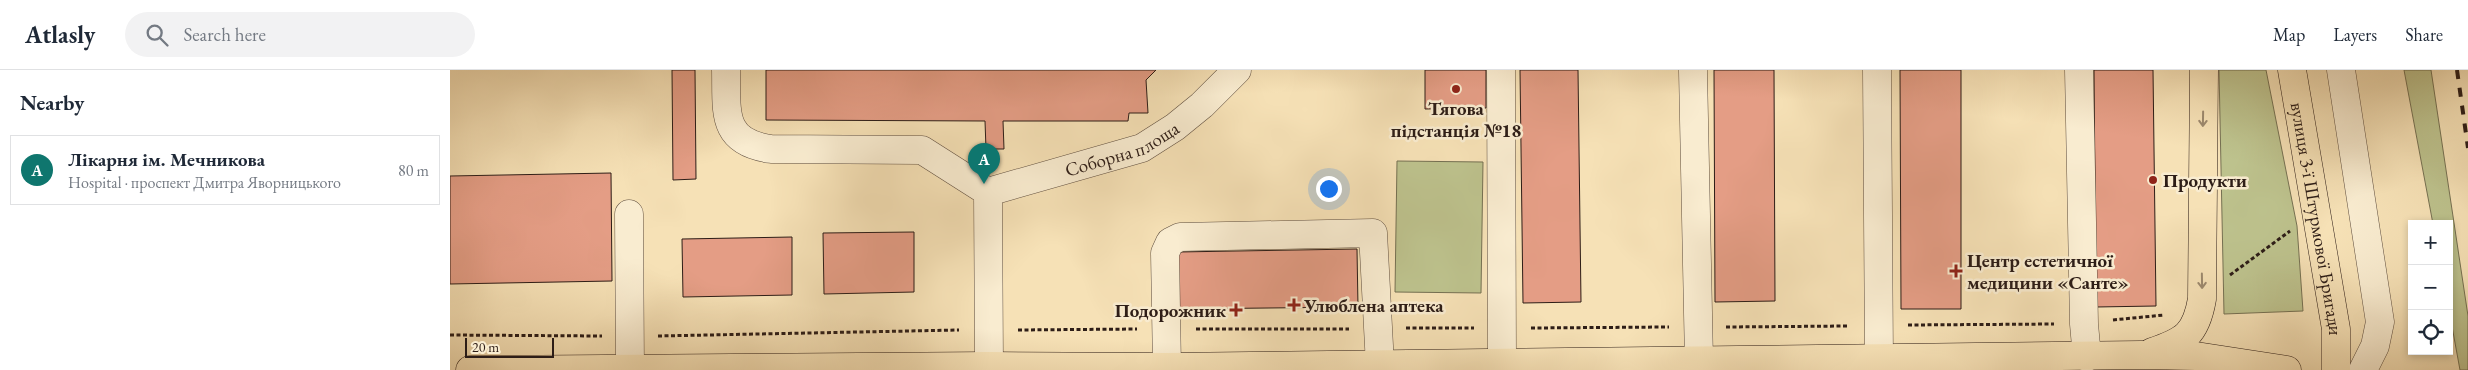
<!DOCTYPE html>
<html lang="en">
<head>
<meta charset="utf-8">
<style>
	body { margin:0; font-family:"EB Garamond",serif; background:#f2f2f3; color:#1f2937 }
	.controls { position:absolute; right:15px; bottom:15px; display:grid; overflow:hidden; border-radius:0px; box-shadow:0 2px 8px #0003 }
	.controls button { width:45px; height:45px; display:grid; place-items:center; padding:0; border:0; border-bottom:1px solid #e0e1e3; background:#fff; color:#1f2937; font:25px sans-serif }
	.scale { position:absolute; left:15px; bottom:12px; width:89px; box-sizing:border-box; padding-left:5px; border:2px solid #2d1d17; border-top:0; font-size:14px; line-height:18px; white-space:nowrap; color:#2d1d17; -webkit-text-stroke:4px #f9ecd0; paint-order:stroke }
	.you { position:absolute; left:878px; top:118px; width:18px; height:18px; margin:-12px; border:4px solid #fff; border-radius:50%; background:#1a73e8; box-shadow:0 0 0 8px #1a73e833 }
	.badge { display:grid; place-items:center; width:32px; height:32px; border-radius:50%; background:#0f766e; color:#fff; font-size:16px; font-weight:700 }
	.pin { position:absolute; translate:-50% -41px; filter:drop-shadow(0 1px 2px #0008) }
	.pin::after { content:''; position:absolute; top:26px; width:18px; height:15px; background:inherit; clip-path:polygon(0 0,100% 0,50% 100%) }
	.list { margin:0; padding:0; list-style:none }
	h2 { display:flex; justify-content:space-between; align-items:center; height:65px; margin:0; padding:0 20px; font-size:21px }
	h2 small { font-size:16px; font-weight:400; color:#747a83 }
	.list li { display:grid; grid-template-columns:32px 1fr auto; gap:15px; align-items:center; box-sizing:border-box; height:70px; margin:0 10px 10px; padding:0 10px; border:1px solid #e0e1e3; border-radius:0px }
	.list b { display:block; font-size:19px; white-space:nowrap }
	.list p { margin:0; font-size:16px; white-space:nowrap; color:#747a83 }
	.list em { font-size:16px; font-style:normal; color:#747a83 }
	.icon { flex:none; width:28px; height:28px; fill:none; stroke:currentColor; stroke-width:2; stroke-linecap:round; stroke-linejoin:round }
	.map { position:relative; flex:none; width:2018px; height:300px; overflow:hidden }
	header { display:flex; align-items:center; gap:30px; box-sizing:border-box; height:70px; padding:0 25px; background:#fff; border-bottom:1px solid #e0e1e3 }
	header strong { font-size:24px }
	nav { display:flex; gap:28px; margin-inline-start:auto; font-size:18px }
	.search { width:350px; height:45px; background:#f2f2f3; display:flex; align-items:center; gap:12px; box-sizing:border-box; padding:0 18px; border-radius:28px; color:#747a83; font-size:19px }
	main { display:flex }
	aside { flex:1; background:#fff }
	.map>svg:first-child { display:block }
</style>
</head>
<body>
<header>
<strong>Atlasly</strong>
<div class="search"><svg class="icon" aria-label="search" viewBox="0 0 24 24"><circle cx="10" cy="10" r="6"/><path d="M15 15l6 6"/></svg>Search here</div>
<nav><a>Map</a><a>Layers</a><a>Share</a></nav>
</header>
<main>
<aside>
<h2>Nearby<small></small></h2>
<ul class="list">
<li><span class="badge">A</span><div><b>Лікарня ім. Мечникова</b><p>Hospital · проспект Дмитра Яворницького</p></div><em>80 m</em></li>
</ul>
</aside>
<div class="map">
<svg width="2018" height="300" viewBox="0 0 2018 300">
	<rect width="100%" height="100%" fill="#f6e1b6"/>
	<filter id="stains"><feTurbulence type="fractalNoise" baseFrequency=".004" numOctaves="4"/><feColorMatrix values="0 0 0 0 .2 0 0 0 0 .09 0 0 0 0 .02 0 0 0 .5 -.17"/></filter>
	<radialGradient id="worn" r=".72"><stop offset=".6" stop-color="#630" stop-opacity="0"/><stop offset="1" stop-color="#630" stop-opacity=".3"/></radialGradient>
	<path fill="#bdc28d" stroke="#757052" d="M1769 0H1816L1847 156 1853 241 1774 244Z
		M1954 0H1981L2018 246V300H2010L1999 240V154H1983Z
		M947 91 1033 92 1031 223 945 222Z"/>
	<path fill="#e49d85" stroke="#2d1d17" d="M222 0H245L246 109 223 110Z
		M316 0H706L696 10 698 43H679L678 51H553L554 79H536L535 51 316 50Z
		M975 0H1036V38L975 39Z
		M1070 0H1128L1131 232 1073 233Z
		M1264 0H1324L1325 231 1265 232Z
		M1450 0H1511V239H1451Z
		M1644 0H1703L1706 236 1646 237Z
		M161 103 162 211 0 214V106Z
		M464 162V222L374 224 373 163Z
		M342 167V225L233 227 232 169Z
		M907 179 908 237 728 239 727 182Z"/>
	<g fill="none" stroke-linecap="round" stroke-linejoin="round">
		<g stroke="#5f4e3f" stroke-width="29">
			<g id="minor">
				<path d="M276 0C277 41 270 72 321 79L472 80 538 122 539 296"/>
				<path d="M1051 0 1052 291"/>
				<path d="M1427 0 1429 290"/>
				<path d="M1629 0 1634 254 1637 287"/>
				<path d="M1891 0 1930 252 1925 276 1913 300"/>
				<path d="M1243 1 1249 291"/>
				<path id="s1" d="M538 122 692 78 725 57 752 35 787 0"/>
				<path d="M179 144 180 300"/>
				<path d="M717 297 715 183 720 172 730 167 923 163 930 295"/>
			</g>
		</g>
		<g stroke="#2d1d17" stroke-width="29">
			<g id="major">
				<path id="s2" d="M1842 0 1886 259V300"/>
				<path d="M1702 282C1735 271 1746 264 1752 229L1754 0"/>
				<path d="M20 300 539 296 717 297 1691 285 1746 286 1837 300"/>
			</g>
		</g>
		<path stroke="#2d1d17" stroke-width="3" stroke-dasharray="4 2.5" stroke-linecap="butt" d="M1780 205 1840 161
			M1663 250 1714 245
			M1458 255 1604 254
			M1276 257 1399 256
			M956 258H1024
			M1081 258 1219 257
			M746 259H899
			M568 260 687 259
			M0 265 152 266
			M208 266 509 260"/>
		<use href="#minor" stroke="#f9ecd0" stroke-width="28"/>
		<use href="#major" stroke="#f6e1b6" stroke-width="28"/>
		<path stroke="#2d1d17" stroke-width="4" stroke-dasharray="9 9" stroke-linecap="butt" d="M2007 0 2018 78"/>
	</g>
	<defs><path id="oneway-shaft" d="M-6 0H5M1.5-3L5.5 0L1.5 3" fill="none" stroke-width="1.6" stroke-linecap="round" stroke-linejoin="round" transform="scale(1.25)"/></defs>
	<g stroke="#9c896e">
		<use href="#oneway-shaft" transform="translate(1753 49) rotate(91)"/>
		<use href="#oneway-shaft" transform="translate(1752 211) rotate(89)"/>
	</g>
	<g fill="#8f2418" stroke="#f9ecd0" stroke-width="2">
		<circle cx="1006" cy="19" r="5"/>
		<circle cx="1703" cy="110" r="5"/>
		<path d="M1503.5 193.5h5v5h5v5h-5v5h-5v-5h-5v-5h5z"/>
		<path d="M841.5 227.5h5v5h5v5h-5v5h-5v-5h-5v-5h5z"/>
		<path d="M783.5 232.5h5v5h5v5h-5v5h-5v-5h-5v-5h5z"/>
	</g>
	<g text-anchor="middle" stroke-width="5" stroke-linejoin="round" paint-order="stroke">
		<g font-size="19" font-weight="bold" fill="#2d1d17" stroke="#f9ecd0" text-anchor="start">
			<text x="1006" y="45" text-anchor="middle">Тягова<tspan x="1006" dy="22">пiдстанцiя №18</tspan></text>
			<text x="1713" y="117">Продукти</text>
			<text x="1517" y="197">Центр естетичної<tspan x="1517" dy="22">медицини «Санте»</tspan></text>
			<text x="854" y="242">Улюблена аптека</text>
			<text x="776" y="247" text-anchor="end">Подорожник</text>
		</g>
		<g font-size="19" fill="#2d1d17" stroke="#f9ecd0">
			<text dy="7" stroke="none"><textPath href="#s1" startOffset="141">Соборна площа</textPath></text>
			<text dy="7" stroke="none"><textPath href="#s2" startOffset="151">вулиця 3-ї Штурмової Бригади</textPath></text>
		</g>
	</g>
	<rect width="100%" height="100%" filter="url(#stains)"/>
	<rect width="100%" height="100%" fill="url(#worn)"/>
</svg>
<div class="controls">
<button>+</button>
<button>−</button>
<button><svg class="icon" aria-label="locate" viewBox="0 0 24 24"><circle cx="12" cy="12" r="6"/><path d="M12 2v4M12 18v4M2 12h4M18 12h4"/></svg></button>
</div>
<div class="scale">20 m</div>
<div class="you"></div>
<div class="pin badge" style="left:534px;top:114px">A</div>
</div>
</main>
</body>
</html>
